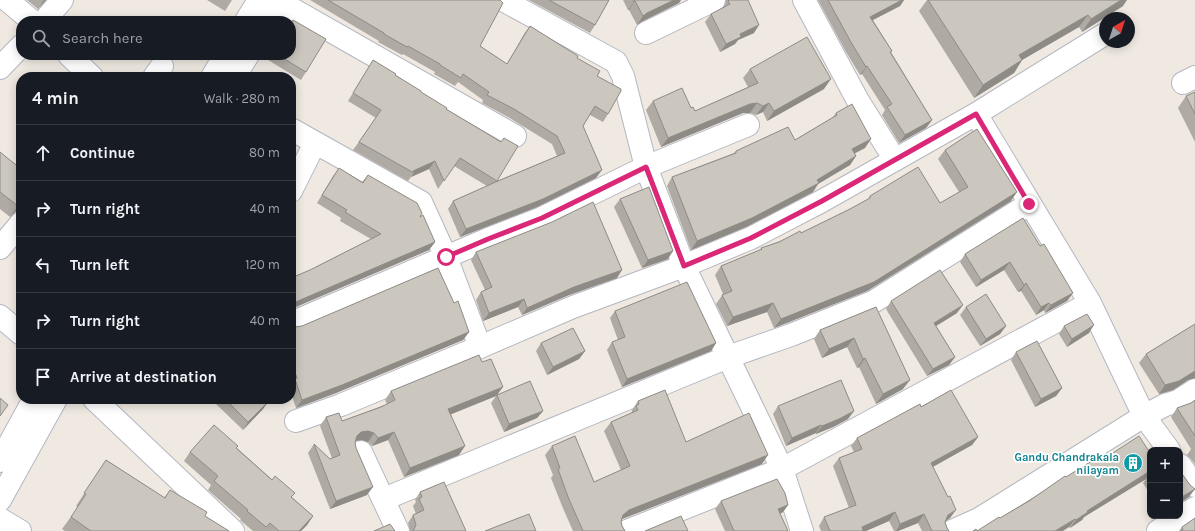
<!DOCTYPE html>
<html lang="en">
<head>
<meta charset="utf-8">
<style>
	body { margin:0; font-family:Karla,sans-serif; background:#20242c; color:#f1f3f6 }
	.controls { position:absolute; right:12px; bottom:12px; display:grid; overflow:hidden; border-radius:8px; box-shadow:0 2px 10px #0003 }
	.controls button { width:36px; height:36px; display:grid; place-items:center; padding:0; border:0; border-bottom:1px solid #363941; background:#171b24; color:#f1f3f6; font:20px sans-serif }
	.compass { position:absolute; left:1099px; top:12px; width:36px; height:36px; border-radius:50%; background:#171b24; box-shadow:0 2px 10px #0003; rotate:39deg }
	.stop { position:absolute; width:12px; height:12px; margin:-9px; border:3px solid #db2777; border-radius:50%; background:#fff }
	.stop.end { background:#db2777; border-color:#fff; box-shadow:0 1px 4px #0008 }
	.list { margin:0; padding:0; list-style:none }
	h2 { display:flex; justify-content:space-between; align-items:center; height:52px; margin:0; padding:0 16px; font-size:17px }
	h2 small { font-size:13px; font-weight:400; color:#9ea1a6 }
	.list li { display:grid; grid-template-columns:26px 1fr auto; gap:12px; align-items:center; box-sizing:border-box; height:56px; padding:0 16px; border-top:1px solid #363941 }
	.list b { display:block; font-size:15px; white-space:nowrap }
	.list em { font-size:13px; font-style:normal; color:#9ea1a6 }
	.icon { flex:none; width:22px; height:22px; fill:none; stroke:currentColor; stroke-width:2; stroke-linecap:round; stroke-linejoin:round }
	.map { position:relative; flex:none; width:1195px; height:531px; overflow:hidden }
	.search { position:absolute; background:#171b24; box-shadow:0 2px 10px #0003; left:16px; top:16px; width:280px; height:44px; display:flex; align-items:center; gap:10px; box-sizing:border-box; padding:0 14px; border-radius:16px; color:#9ea1a6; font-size:15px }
	.panel { position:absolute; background:#171b24; box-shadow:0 2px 10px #0003; left:16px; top:72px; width:280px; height:332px; border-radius:16px }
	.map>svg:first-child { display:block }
</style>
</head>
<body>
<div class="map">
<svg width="1195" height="531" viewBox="0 0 1195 531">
	<rect width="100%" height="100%" fill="#efe9e1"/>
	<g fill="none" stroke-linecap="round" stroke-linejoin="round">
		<g stroke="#b4b7c1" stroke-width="24">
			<path id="minor" d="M7 0 32 21
				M503 0 616 62 623 76 646 167 684 266 782 469 802 531
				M804 0 857 99 895 160
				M280 2 515 136
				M44 21 62 0
				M246 21 259 0
				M268 21 281 0
				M646 33 714 0
				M69 55 92 77
				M0 68 21 46
				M154 77 162 66
				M212 77 225 55
				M234 77 248 55
				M1183 83 1195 77
				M976 114 1090 303 1144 416 1169 450
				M291 129 421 202 446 257 480 347
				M291 191 315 143
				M0 248 21 223
				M0 316 21 334
				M291 323 488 239 542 218 646 167 748 125
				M94 399 233 531
				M296 421 341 405 480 347 573 307 684 266 751 238 822 201 976 114 1105 34
				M361 452 398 531
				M0 461 34 399
				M1180 465 1195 486
				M384 499 728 357 791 335 873 302 1029 204
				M0 500 56 399
				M0 519 20 531
				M627 531 782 469 1090 303
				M952 531 979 519 1144 416 1165 405 1178 401 1195 390
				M1158 531 1195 508"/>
		</g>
		<use href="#minor" stroke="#fff" stroke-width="22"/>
	</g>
	<path fill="#afaba4" d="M27 0H46L38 9Z
		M207 0H232L225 11Z
		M310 0H500L480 46 507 64 524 34 530 26 577 58 597 76 608 114 603 122 590 115 583 126 596 178 537 207 460 237 448 209 453 201 487 186 454 166 438 189 429 169 411 177 408 181 353 150 376 118 348 101 368 68 373 60 446 109 501 142 504 138 497 181 557 156 552 144 508 117 482 103 483 100 458 82 455 86 434 74 435 72 403 54 402 55 378 42 379 41Z
		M529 0H609L595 25 590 33Z
		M623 0H681L679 3 641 22 637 25 629 10H628Z
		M726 0H748L754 33 738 40 735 44 720 52 705 22 711 14 723 8 725 5Z
		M818 0H904L900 6 873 20 892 51 891 52 932 120 926 128 899 143 882 115 885 110 862 74 860 75 846 52Z
		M927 0H928L1123 6 1082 32 1079 27 1022 60 1014 73 974 98 919 11Z
		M272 55H291L306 72 301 80 268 60Z
		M750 69 824 89 767 121 763 112 756 115 750 113H743L661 147 646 110 653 101 691 108 695 111 748 87 743 78Z
		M1195 92V142L1178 108 1186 96Z
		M836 113 865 148 854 153 856 156 850 165 818 184 813 192 746 227 691 250 667 186 672 177 734 153 736 151 795 140 833 117Z
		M945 150 1011 201 867 291 774 328 767 312 727 326 716 304 723 294 715 275 721 266 760 250 761 248 801 233 850 209 868 199 870 196 940 203 959 192 938 159Z
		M0 152 21 169V211H16L10 217 0 209Z
		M339 168 362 182 368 175 420 217 435 242 429 250 291 309V278L310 270 371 239 340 221 341 218 317 203 333 176Z
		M620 199 668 259 642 268 614 207Z
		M1040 246 1073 293 1067 301 1045 313 1044 310 1036 315 1021 291 1018 292 1004 270 976 287 960 262 965 254Z
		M476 252 617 278 569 295 522 315 518 307 483 321 476 300 481 292 485 290 471 260Z
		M891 301 957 313 936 326 955 357 949 365 927 376 886 309Z
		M454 303 469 332 463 340 336 393 296 408 291 393V325L295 327Z
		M876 307 903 389 876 404 859 367 857 368 847 347 822 358 814 339 820 330Z
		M966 307 1006 326 1000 334 980 346 960 315Z
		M615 311 716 343 711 351 622 387 607 350 612 342 618 340 610 318Z
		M1195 324V378L1188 380 1173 390 1159 394 1139 363 1146 354Z
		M1064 326 1089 333 1067 347 1059 334Z
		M541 343 585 351 579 359 547 375 536 351Z
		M1016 352 1062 388 1056 396 1035 407 1011 360Z
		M391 391 498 394 543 411 537 418 504 432 491 403 496 396 451 414 459 455 404 477 388 440 372 446 368 442 362 440 355 441V442L356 448 367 495 330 509 308 453 314 444 330 459 332 458 320 426 326 417 342 421 387 404 385 400Z
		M213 399H267L263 409 243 430 216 404 217 403Z
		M1195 400V464L1190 458 1187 455 1191 449 1171 417 1177 408 1191 403Z
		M638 401 686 442 762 464 622 519 621 521 622 526 625 531H573L562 506 551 478 553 475 545 455 552 446 594 482 621 470 604 431 611 422 631 413 632 411V410Z
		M778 406 848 419 833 427 816 434V433L786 446 773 414Z
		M921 407 978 437 972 445 933 467 950 518 945 522 947 528 949 531H922L918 523 898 531H894L889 521 866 531H821L819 526 824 517 849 508 833 466 839 458 854 452 851 446 857 438Z
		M237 448 313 516 307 525 301 531H253L240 520 241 519 208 490 211 485 184 461 190 452Z
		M1150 453V494L1143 483 1146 479 1084 517 1082 520 1070 528 1069 527 977 531 1000 518 1066 477 1105 458Z
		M106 460 164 498 170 490 205 516 229 531H65L62 529 78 507 76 506Z
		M420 492 466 531H410L408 523 413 515 416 514 413 506 416 502 415 500Z
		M721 501 788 505 783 512 780 514 788 531H725L715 509Z
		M1182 527 1195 531H1179Z"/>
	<path fill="#8e8b86" d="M44 0H46L38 9Z
		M674 0H681L679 3 641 22 637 25 643 16 647 13Z
		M902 0H904L900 6 865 24 870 17Z
		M1121 0H1127L1123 6 1082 32 1091 19Z
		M635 1 629 10H628L634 2Z
		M1088 15 1079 27 1010 67 1019 55Z
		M759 25 754 33 738 40 735 44 720 52 726 44 740 34Z
		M1022 60 1014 73 974 98 983 85Z
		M867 66 862 74 860 75 866 67Z
		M831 79 824 89 767 121 774 111Z
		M757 103 750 113H743L661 147 668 138 750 104Z
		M769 103 763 112 756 115 763 106Z
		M932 120 926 128 899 143 905 135Z
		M871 139 865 148 846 158 852 149Z
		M856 156 850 165 818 184 813 192 746 227 691 250 697 241 817 180Z
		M435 161 429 169 411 177 414 173 413 171Z
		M602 170 596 178 537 207 460 237 466 229Z
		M1017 192 1011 201 867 291 774 328 781 319Z
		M21 203V211H16L10 217 18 206Z
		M435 242 429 250 291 309V304Z
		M673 251 668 259 642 268 648 260Z
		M1010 262 1004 270 976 287 981 280Z
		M622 270 617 278 569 295 522 315 527 308 574 287Z
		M1026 283 1021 291 1018 292 1024 285Z
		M1073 293 1067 301 1045 313 1051 305Z
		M524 299 518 307 483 321 489 313Z
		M773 303 767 312 727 326 733 317Z
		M1049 303 1044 310 1036 315 1041 307Z
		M963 305 957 313 928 331 934 323Z
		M1094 325 1089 333 1067 347 1072 339Z
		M1006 326 1000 334 980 346 986 339Z
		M469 332 463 340 336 393 296 408 302 400Z
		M854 338 847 347 822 358 829 349Z
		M716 343 711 351 622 387 627 379Z
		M585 351 579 359 547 375 553 367Z
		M955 357 949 365 927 376 933 369Z
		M865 358 859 367 857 368 863 359Z
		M1195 371V378L1188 380 1173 390 1159 394 1165 385Z
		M910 380 903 389 876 404 883 394Z
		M503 387 497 395 496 396 442 418 448 409Z
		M1062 388 1056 396 1035 407 1041 399Z
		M269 401 263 409 243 430 248 422Z
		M543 411 537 418 504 432 509 424Z
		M854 411 848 419 833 427 816 434 822 426Z
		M821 425 816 433 786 446 792 438Z
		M368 431 374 433 368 442 362 440 355 441 357 436 361 432Z
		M394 432 388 440 372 446 378 438Z
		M978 437 972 445 925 471 931 463Z
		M465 446 459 455 404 477 410 468Z
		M768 455 762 464 622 519 617 524 623 515 629 510Z
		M1150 471V476L1148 475 1146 479 1084 517 1082 520 1070 528 1076 520 1087 511Z
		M373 487 367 495 330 509 336 501Z
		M1195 489 1189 497 1180 503V498Z
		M788 505 783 512 773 517 778 509Z
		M956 510 950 518 942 523 948 515Z
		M895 512 889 521 866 531H859L862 527Z
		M924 514 918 523 898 531H896L900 524Z
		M313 516 307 525 301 531H299Z
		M1075 519 1069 527 1063 531H1055Z"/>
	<path fill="#cbc7bf" stroke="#8e8b86" d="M328 0H500L503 3 480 46 507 64 530 26 578 56 577 58 600 71 597 76 621 89V91L608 114 595 106 583 126 602 170 543 199 466 229 453 201 498 181 565 153 557 136 514 109 487 95 489 92 463 74 461 78 440 65V64L408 46 407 47 384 34V33Z
		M549 0H609L595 25Z
		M633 0H674L647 13 643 16 635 1 634 2Z
		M729 0H748L759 25 740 34 741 37 726 44 711 14 730 4 728 1Z
		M828 0H902L870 17 892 51 890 52 932 120 905 135 887 107 892 104 867 66 866 67 852 44Z
		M928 0H1121L1091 19 1088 15 1019 55 1022 60 983 85Z
		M293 20 326 39 306 72 278 55H291V24Z
		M807 37 831 79 774 111 769 103 763 106 757 103 750 104 668 138 653 101 682 88 691 108 693 107 695 111 758 83 750 69Z
		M373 60 396 74 395 75 421 91V92L447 108 446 109 501 142 504 138 518 146 497 181 460 158 444 181 435 161 413 171 414 173 359 142 381 110 353 93Z
		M1195 92V114L1186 96Z
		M852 104 871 139 852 149 856 156 817 180 819 183 752 218 697 241 672 177 736 153V151L788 127 795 140 837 115 836 113Z
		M977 129 1017 192 874 282 781 319 773 303 733 317 722 295 732 291 721 266 762 249 761 248 779 242 800 231 801 233 850 209 870 198V196L918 167 940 203 968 187 945 150Z
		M0 152 21 169V203L18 206 0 192Z
		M339 168 363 183 368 175 417 203 422 213 420 217 423 215 435 242 291 304V281H292L291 278 310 270 381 234 345 212 347 210 322 195Z
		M649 187 673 251 648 260 620 199Z
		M593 202 622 270 574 287 527 308 524 299 489 313 481 292 492 287 476 252 552 222Z
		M1023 218 1040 246 1044 244 1073 293 1051 305 1049 303 1041 307 1026 283 1024 285 1010 262 981 280 965 254Z
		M438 268 454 303 458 301 469 332 342 385 302 400 295 379 297 378 291 361V325L295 327 302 326Z
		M940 270 963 305 934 323 955 357 933 369 891 301Z
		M687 282 716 343 627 379 612 342 625 337 615 311Z
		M986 294 1006 326 986 339 966 307Z
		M876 307 910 380 883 394 865 358 863 359 854 338 829 349 820 330Z
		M1087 314 1094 325 1072 339 1064 326Z
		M1195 324V371L1179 381 1165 385 1146 354Z
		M573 328 585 351 553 367 541 343Z
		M1037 341 1062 388 1041 399 1016 352Z
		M479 355 482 362 491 359 503 387 448 409 465 446 410 468 394 432 378 438 374 433 368 431 361 432 357 436 355 442 356 448 373 487 336 501 314 444 330 459 340 455 326 417 339 413 342 421 381 407 395 400 391 391Z
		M841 380 854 411 839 419 822 426 821 425 792 438 778 406Z
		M530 381 543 411 509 424 497 395Z
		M665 390 686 442 749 413 768 455 629 510 623 515 621 521 622 526 625 531H583L568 497 558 469 560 468 552 446 575 436 594 482 630 466 611 422 638 410 636 406 639 404 638 401Z
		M951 390 978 437 931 463 948 497 950 496 956 510 948 515 945 522 947 528 949 531H932L924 514 900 524 895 512 862 527 863 531H830L824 517 856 505 839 458 862 449 857 438 920 404 921 407Z
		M0 398 8 405 0 416Z
		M225 399H267L269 401 248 422Z
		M1195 400V436L1177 408 1191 403Z
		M214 425 238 446 236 448 272 480 275 476 295 493 291 497 313 516 299 531H279L270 523 266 527 247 511 248 510 214 481 218 476 190 452Z
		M1139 436 1150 453V471L1087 511 1088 512 1076 520 1075 519 1055 531H973L976 529 977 531 999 517 1000 518 1029 501 1065 476 1066 477 1103 454 1105 458Z
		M106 460 165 498 170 490 207 512 205 516 229 531H91L71 517 86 494 84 493Z
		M1180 471 1190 485 1195 489 1180 498Z
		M777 479 785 493 788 505 778 509 788 531H734L721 501Z
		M444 482 466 531H413L416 525 413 515 424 510 419 499 422 497 420 492Z
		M529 514 536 531H485Z
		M681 516 688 531H645Z
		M1195 518V531H1181L1183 530 1182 527Z
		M390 524 395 531H374Z"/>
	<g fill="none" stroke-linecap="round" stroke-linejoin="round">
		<path stroke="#db2777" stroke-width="5" d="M446 257 488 239 542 218 646 167 684 266 751 238 822 201 976 114 1029 204"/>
	</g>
	<defs>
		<g id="building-disc" transform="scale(1)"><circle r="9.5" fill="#0f9aa8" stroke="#fff"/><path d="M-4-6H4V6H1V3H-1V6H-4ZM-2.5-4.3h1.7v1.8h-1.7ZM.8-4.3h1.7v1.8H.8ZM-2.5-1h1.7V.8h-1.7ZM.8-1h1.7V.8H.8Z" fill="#fff"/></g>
	</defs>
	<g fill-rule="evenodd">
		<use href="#building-disc" x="1133" y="463"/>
	</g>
	<g text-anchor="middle" stroke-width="3.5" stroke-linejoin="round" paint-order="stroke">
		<g font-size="11" font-weight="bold" fill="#0d838f" stroke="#fff" text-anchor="end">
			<text x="1119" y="461">Gandu Chandrakala<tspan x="1119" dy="13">nilayam</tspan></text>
		</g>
	</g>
</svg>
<div class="controls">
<button>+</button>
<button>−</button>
</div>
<svg class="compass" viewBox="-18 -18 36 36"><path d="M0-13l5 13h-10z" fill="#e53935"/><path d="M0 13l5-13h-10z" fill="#9ea1a6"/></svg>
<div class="stop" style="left:446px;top:257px"></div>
<div class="stop end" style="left:1029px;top:204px"></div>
<div class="search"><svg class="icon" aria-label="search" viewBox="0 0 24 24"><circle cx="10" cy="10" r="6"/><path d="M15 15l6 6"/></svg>Search here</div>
<section class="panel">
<h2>4 min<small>Walk · 280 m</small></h2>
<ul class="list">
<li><svg class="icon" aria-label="ahead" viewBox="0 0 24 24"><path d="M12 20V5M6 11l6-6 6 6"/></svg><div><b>Continue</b></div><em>80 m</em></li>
<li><svg class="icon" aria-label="right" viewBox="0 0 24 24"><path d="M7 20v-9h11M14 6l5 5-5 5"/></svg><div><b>Turn right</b></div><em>40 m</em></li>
<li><svg class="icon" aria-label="left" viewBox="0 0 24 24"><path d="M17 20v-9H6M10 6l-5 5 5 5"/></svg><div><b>Turn left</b></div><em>120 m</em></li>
<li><svg class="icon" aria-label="right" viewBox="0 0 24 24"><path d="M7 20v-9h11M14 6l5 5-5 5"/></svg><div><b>Turn right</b></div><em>40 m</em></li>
<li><svg class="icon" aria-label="arrive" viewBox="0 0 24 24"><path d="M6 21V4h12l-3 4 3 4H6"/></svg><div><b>Arrive at destination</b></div></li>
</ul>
</section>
</div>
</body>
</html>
